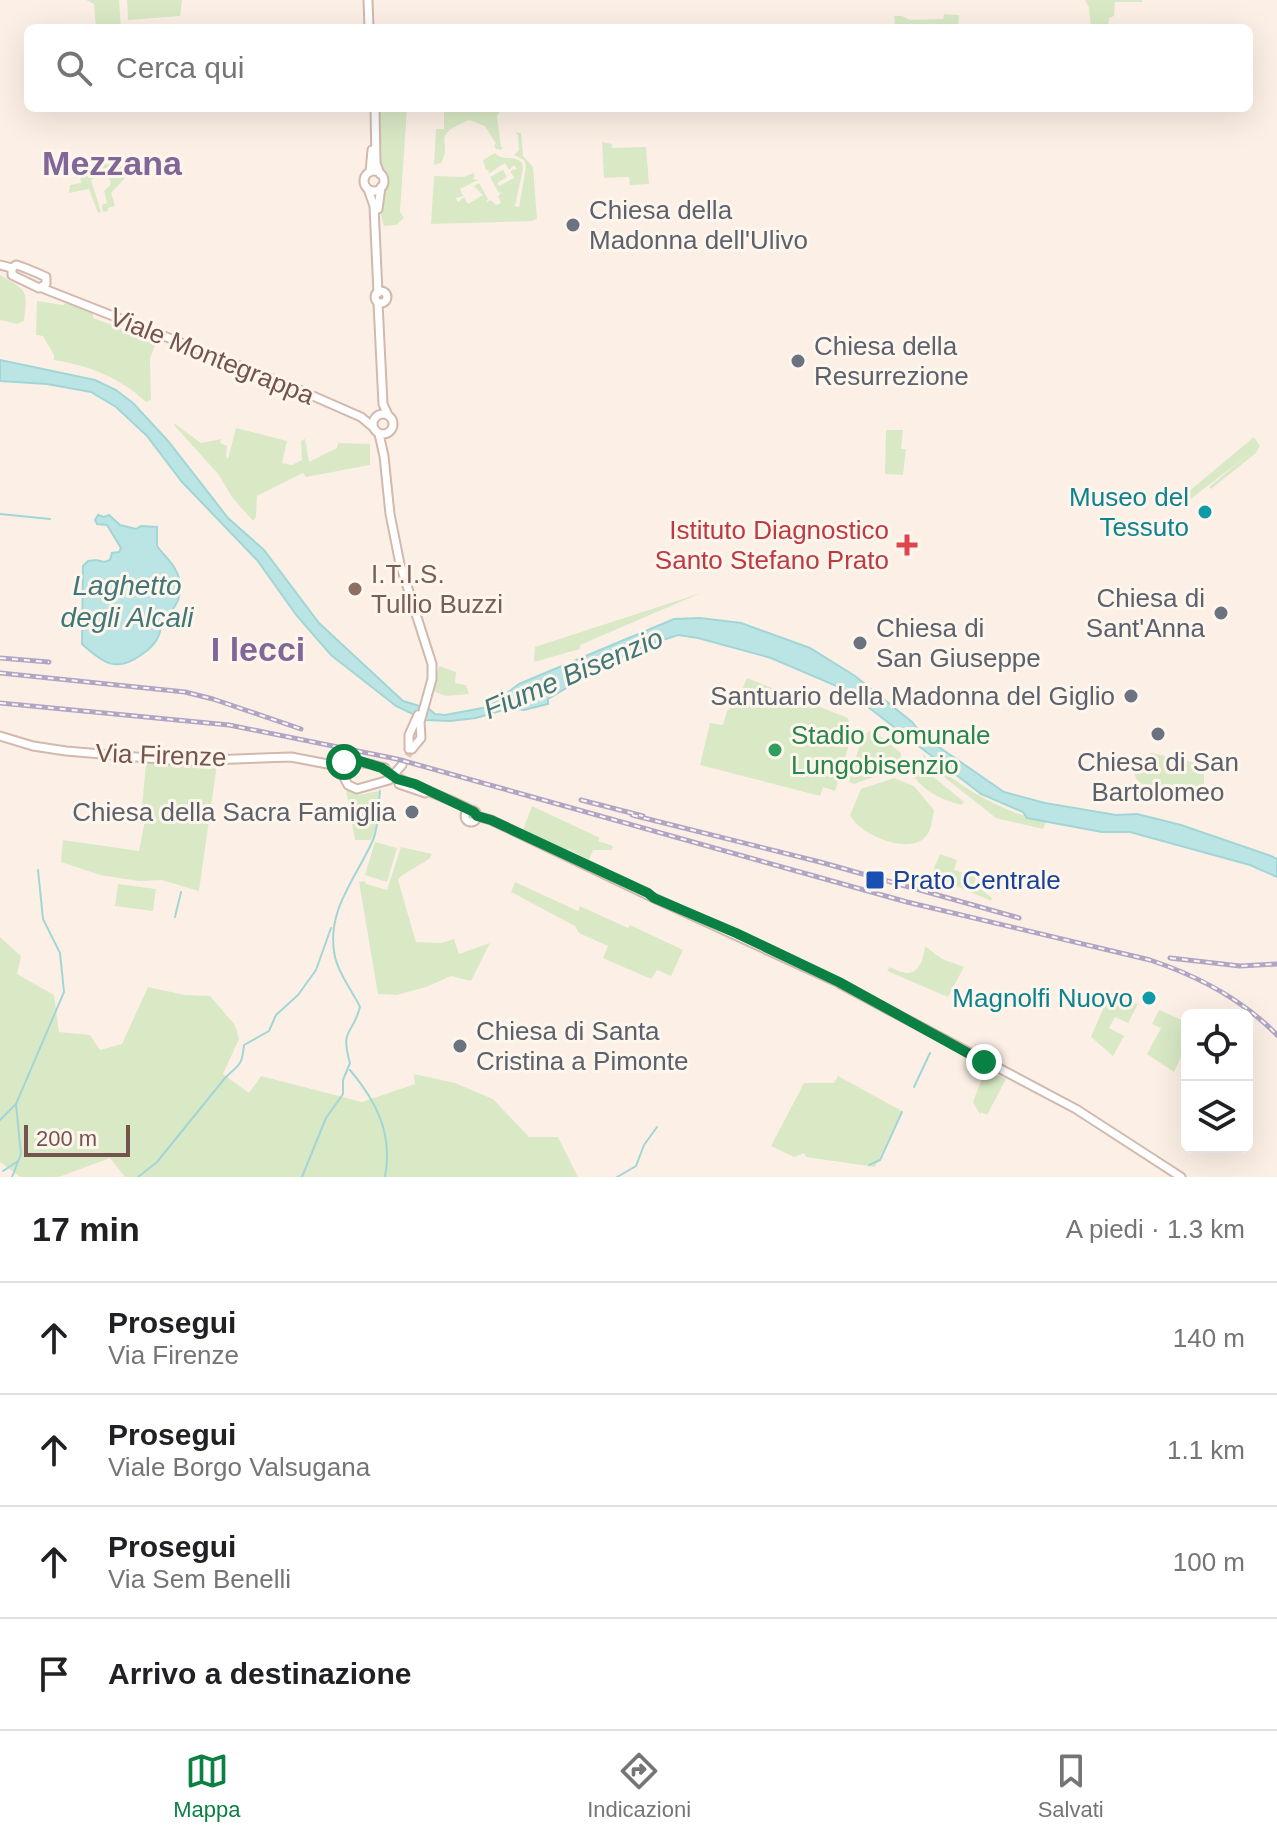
<!DOCTYPE html>
<html lang="it">
<head>
<meta charset="utf-8">
<style>
	body { margin:0; font-family:Helvetica,sans-serif; background:#f2f2f2; color:#202124 }
	.controls { position:absolute; right:24px; bottom:24px; display:grid; overflow:hidden; border-radius:12px; box-shadow:0 8px 32px #0002 }
	.controls button { width:72px; height:72px; display:grid; place-items:center; padding:0; border:0; border-bottom:2px solid #e0e0e0; background:#fff; color:#202124; font:40px sans-serif }
	.scale { position:absolute; left:24px; bottom:20px; width:106px; box-sizing:border-box; padding-left:8px; border:4px solid #74544c; border-top:0; font-size:22px; line-height:28px; white-space:nowrap; color:#74544c; -webkit-text-stroke:6px #fef5ec; paint-order:stroke }
	.stop { position:absolute; width:24px; height:24px; margin:-18px; border:6px solid #0b8043; border-radius:50%; background:#fff }
	.stop.end { background:#0b8043; border-color:#fff; box-shadow:0 2px 8px #0008 }
	.list { margin:0; padding:0; list-style:none }
	h2 { display:flex; justify-content:space-between; align-items:center; height:104px; margin:0; padding:0 32px; font-size:34px }
	h2 small { font-size:26px; font-weight:400; color:#757577 }
	.list li { display:grid; grid-template-columns:52px 1fr auto; gap:24px; align-items:center; box-sizing:border-box; height:112px; padding:0 32px; border-top:2px solid #e0e0e0 }
	.list b { display:block; font-size:30px; white-space:nowrap }
	.list p { margin:0; font-size:26px; white-space:nowrap; color:#757577 }
	.list em { font-size:26px; font-style:normal; color:#757577 }
	.icon { flex:none; width:44px; height:44px; fill:none; stroke:currentColor; stroke-width:2; stroke-linecap:round; stroke-linejoin:round }
	.map { position:relative; flex:none; width:1277px; height:1177px; overflow:hidden }
	.search { position:absolute; background:#fff; box-shadow:0 8px 32px #0002; left:24px; right:24px; top:24px; height:88px; display:flex; align-items:center; gap:20px; box-sizing:border-box; padding:0 28px; border-radius:12px; color:#757577; font-size:30px }
	.sheet { height:552px; background:#fff }
	nav { display:flex; justify-content:space-around; align-items:center; box-sizing:border-box; height:112px; border-top:2px solid #e0e0e0; background:#fff; font-size:22px; color:#757577 }
	nav a { display:grid; justify-items:center; gap:4px }
	nav .on { color:#0b8043 }
	.map>svg:first-child { display:block }
</style>
</head>
<body>
<div class="map">
<svg width="1277" height="1177" viewBox="0 0 1277 1177">
	<rect width="100%" height="100%" fill="#fcf0e6"/>
	<path fill="#d9e9c5" d="M86 0H119L121 28H96L94 4Z
		M127 0H182L180 16 128 20Z
		M1085 0H1142V2H1115L1114 16 1109 18 1108 28H1091L1089 8Z
		M944 14 959 15 958 28H889L895 23 894 16H902L910 20 943 19Z
		M377 108H407L400 212 404 218 396 225 384 226C375 200 386 198 389 176L379 162Z
		M503 108 497 116 501 147H503L501 150 496 149 494 145 496 144 485 126 469 120C428 137 454 140 441 163L434 165 436 129H444V111Z
		M515 132 521 133 523 156 533 167 537 219 531 221 431 224 434 176 464 177 473 173 475 176 473 179 478 180 460 189 463 196 456 198 458 202 464 197 468 204 483 195 474 186 479 183 488 199 486 202 491 200 496 205 501 203 498 196 502 192 499 193 490 177 503 170 507 177 497 183 499 186 514 178 510 171 517 169 514 165 509 170 505 163 488 174 489 170H486L483 160 495 153C503 162 514 154 522 163L523 169 515 206 519 207 526 167 524 160 514 155 519 150 518 135Z
		M602 142 612 144V148L646 147 649 184 630 185 629 177 604 178Z
		M84 157 85 164H90L92 169 120 160 125 178 111 193 115 206 108 208V211L103 212 102 205 107 203 104 191 111 184 109 178 118 175 116 165 92 172 94 179 91 180 101 212 98 213 89 189 69 193 70 185 81 183 80 177 75 178 74 170H67V161Z
		M0 275C27 291 28 289 24 321L17 324 0 320Z
		M37 301 63 305 67 302 93 312V318L142 336 143 341 151 340 153 336 158 339 150 358 151 400 146 402C119 377 90 366 54 360V355L43 336 36 335Z
		M175 424 201 443 221 439 220 443 227 446 226 456 228 459 236 428 287 441 282 463 292 465 302 460 301 441 305 439 309 462 337 448 338 443 370 444V465L306 477 303 473 257 496 256 517 253 521 232 497 219 475 174 425Z
		M886 430H903L901 449H906L903 475 885 474Z
		M1254 437 1260 446 1256 453 1211 489 1209 487 1248 455 1188 501 1182 493 1188 492Z
		M701 593 580 645V649L534 662 535 647Z
		M439 666 456 672 455 683 466 685 469 694 446 696 433 691Z
		M747 678 848 718 852 735 835 791 823 787 820 796 700 765 710 723 723 725 727 711 737 702Z
		M872 730 901 753V764L899 768 854 784 849 782 862 736Z
		M1152 753 1196 763 1204 772V788L1195 796 1189 797C1169 793 1114 788 1142 756Z
		M923 754C959 787 999 811 1046 822L1043 829 996 818 925 762Z
		M146 763 217 764 199 891 161 880 139 881 100 875 61 862 63 840 139 851 145 820 141 818Z
		M920 768 925 770 964 802 961 805C939 799 924 791 911 773Z
		M894 778 914 786 934 810C932 818 932 829 927 835 912 857 859 835 850 815L861 789Z
		M346 790 359 795 379 791 375 830 371 840H355Z
		M532 806 600 838 598 841 613 846 612 850H593L589 860 569 849 563 850 523 830Z
		M375 842 397 848 387 882 365 875Z
		M401 847 432 854 429 859 401 876 398 880 416 942 441 943 454 939 459 954 490 943 471 981 451 976 429 986 397 995 378 994 359 882 365 881 366 884 387 890Z
		M940 854 957 860 954 870 976 877 974 884 992 898 991 901 938 878 933 871Z
		M515 882 578 911 580 906 628 928 630 925 683 950 671 976 657 970 651 979 603 958 608 946 579 933 575 926 511 892Z
		M118 884 156 889 153 911 115 906Z
		M0 937 21 956 17 974 54 995 59 1032 90 1035 100 1050 122 1044 148 987 185 995 210 996 235 1025 239 1039 223 1074 249 1093 261 1076 362 1102 415 1084 414 1074 455 1083 493 1099 529 1137H558L578 1177H125L110 1158 59 1177H20L0 1162Z
		M925 946 942 959 964 967 948 997 887 971 890 967C915 981 922 968 925 946Z
		M1109 995 1138 1004 1128 1023 1115 1017 1109 1028 1124 1036 1113 1056 1091 1037Z
		M1159 1010 1187 1022V1044L1174 1072 1147 1054 1161 1028 1152 1024Z
		M838 1076 902 1111 875 1167 806 1157 804 1153 794 1157 771 1146 804 1083H834Z
		M983 1076H1000L1006 1079 987 1115 981 1112 980 1114 973 1102Z"/>
	<path fill="#bbe5e5" stroke="#a2d6d6" stroke-width="2" d="M0 360 95 380 116 390 133 403 168 441 228 518 264 550 319 623 403 701 429 709 435 714 445 715 488 707 519 684 674 619 700 618 741 623 810 648 855 676 912 722 923 736 1004 792 1045 803 1116 815 1137 814 1181 825 1271 856 1277 859V877L1250 865 1130 832H1102L1027 818 1023 812 981 794 846 690 771 658 698 638 678 635 644 646 605 665 548 699V704L524 710 510 708 476 718 450 721 425 720 396 706 331 655 297 616 257 560 182 482 147 436 116 407 91 392 47 384 0 381Z
		M98 515 104 517 109 515 120 525 136 529 141 526 157 527V546C166 558 177 566 180 582 183 601 171 610 162 626 160 629 160 634 158 637 155 644 147 651 141 655 116 673 103 663 82 644L83 566 88 561 96 560 104 562 110 560 112 553 119 552 121 548 107 525 97 524 95 520Z"/>
	<g fill="none" stroke-linecap="round" stroke-linejoin="round">
		<path stroke="#a2d6d6" stroke-width="2" d="M0 514 50 519
			M175 917 181 892
			M350 1070C377 1102 393 1134 385 1177
			M914 1087 930 1053
			M0 1120 16 1104
			M869 1165 880 1160 902 1112
			M3 1171 18 1161
			M12 1177 21 1154 16 1104 64 992 60 953 43 919 38 870
			M138 1177 157 1162 225 1078C240 1064 242 1065 244 1045L269 1031 276 1015 298 995 316 970 331 928
			M302 1177 326 1118 343 1094V1080L350 1063C340 1027 352 1037 360 1007 352 990 339 975 335 957 325 911 356 879 373 840 379 826 378 807 380 791
			M617 1177 636 1166 644 1145 657 1127"/>
		<path stroke="#dac9c0" stroke-width="7" stroke-dasharray="7 3.5" stroke-linecap="butt" d="M402 765 412 749"/>
		<g stroke="#d2b8ad" stroke-width="11">
			<path id="secondary" d="M368 0 369 28
				M375 108 376 163 380 174
				M364 181a10 10 0 1 1 20 0a10 10 0 1 1-20 0Z
				M370 172 372 150
				M368 189 374 206 378 293
				M378 209 381 187
				M0 265 12 268 16 265C19 265 42 275 46 277V284L39 288 12 275V268
				M42 288 288 385 361 417 373 427
				M375 297a6 6 0 1 1 12 0a6 6 0 1 1-12 0Z
				M378 303 383 404 388 415
				M373 424a10 10 0 1 1 20 0a10 10 0 1 1-20 0Z
				M379 434 384 456 390 514 400 564 432 664V679L420 722 421 738 412 749
				M0 736 33 746 66 751 183 761 291 757 338 766 348 785 357 789 389 780 402 765
				M409 749V735L418 715
				M382 768C408 787 442 794 471 810
				M344 776 347 767C361 759 371 765 385 768
				M399 784 425 793
				M465 816a6 6 0 1 1 12 0a6 6 0 1 1-12 0Z
				M477 816 491 820 654 898 837 982
				M840 984 1076 1109 1181 1177"/>
		</g>
		<use href="#secondary" stroke="#fff" stroke-width="7"/>
		<g stroke="#b1a5c5" stroke-width="5">
			<path id="rail" d="M0 658 49 662
				M0 673 185 692 213 699 301 729
				M0 703 229 725 397 759 907 902 1150 960C1198 976 1242 999 1277 1035
				M581 800 643 816
				M632 815 820 862 1019 918
				M1170 958 1240 966 1277 964"/>
		</g>
		<use href="#rail" stroke="#fef5ec" stroke-width="2" stroke-dasharray="6" stroke-linecap="butt"/>
	</g>
	<g fill="none" stroke-linecap="round" stroke-linejoin="round">
		<path stroke="#0b8043" stroke-width="10" d="M344 762 360 761 382 768 397 779 415 784 474 812 477 816 491 820 648 893 654 898 736 933 839 982 984 1062"/>
	</g>
	<g fill="#6b7280" stroke="#fef5ec" stroke-width="3">
		<circle cx="573" cy="225" r="8"/>
		<circle cx="798" cy="361" r="8"/>
		<circle cx="1221" cy="613" r="8"/>
		<circle cx="860" cy="643" r="8"/>
		<circle cx="1131" cy="696" r="8"/>
		<circle cx="1158" cy="734" r="8"/>
		<circle cx="412" cy="812" r="8"/>
		<circle cx="460" cy="1046" r="8"/>
	</g>
	<g fill="#0f9aa8" stroke="#fef5ec" stroke-width="3">
		<circle cx="1205" cy="512" r="8"/>
		<circle cx="1149" cy="998" r="8"/>
	</g>
	<path fill="#e0444e" stroke="#fef5ec" stroke-width="3" d="M903 533h8v8h8v8h-8v8h-8v-8h-8v-8h8z"/>
	<circle fill="#8d6e63" stroke="#fef5ec" stroke-width="3" cx="355" cy="589" r="8"/>
	<circle fill="#2e9e5b" stroke="#fef5ec" stroke-width="3" cx="775" cy="750" r="8"/>
	<rect fill="#1a4fb4" stroke="#fef5ec" stroke-width="3" x="865" y="870" width="20" height="20" rx="4"/>
	<g text-anchor="middle" stroke-width="6" stroke-linejoin="round" paint-order="stroke">
		<g font-size="26" fill="#5b616d" stroke="#fef5ec" text-anchor="start">
			<text x="589" y="219">Chiesa della<tspan x="589" dy="30">Madonna dell'Ulivo</tspan></text>
			<text x="814" y="355">Chiesa della<tspan x="814" dy="30">Resurrezione</tspan></text>
			<text x="1205" y="607" text-anchor="end">Chiesa di<tspan x="1205" dy="30">Sant'Anna</tspan></text>
			<text x="876" y="637">Chiesa di<tspan x="876" dy="30">San Giuseppe</tspan></text>
			<text x="1115" y="705" text-anchor="end">Santuario della Madonna del Giglio</text>
			<text x="1158" y="771" text-anchor="middle">Chiesa di San<tspan x="1158" dy="30">Bartolomeo</tspan></text>
			<text x="396" y="821" text-anchor="end">Chiesa della Sacra Famiglia</text>
			<text x="476" y="1040">Chiesa di Santa<tspan x="476" dy="30">Cristina a Pimonte</tspan></text>
		</g>
		<g font-size="26" fill="#74544c" stroke="#fef5ec">
			<text transform="translate(212 356) rotate(22)" y="9">Viale Montegrappa</text>
			<text transform="translate(161 755) rotate(2)" y="9">Via Firenze</text>
		</g>
		<g font-size="26" fill="#0d838f" stroke="#fef5ec" text-anchor="end">
			<text x="1189" y="506">Museo del<tspan x="1189" dy="30">Tessuto</tspan></text>
			<text x="1133" y="1007">Magnolfi Nuovo</text>
		</g>
		<g font-size="26" fill="#be3a42" stroke="#fef5ec" text-anchor="end">
			<text x="889" y="539">Istituto Diagnostico<tspan x="889" dy="30">Santo Stefano Prato</tspan></text>
		</g>
		<g font-size="26" fill="#785e54" stroke="#fef5ec" text-anchor="start">
			<text x="371" y="583">I.T.I.S.<tspan x="371" dy="30">Tullio Buzzi</tspan></text>
		</g>
		<g font-size="26" fill="#27864d" stroke="#fef5ec" text-anchor="start">
			<text x="791" y="744">Stadio Comunale<tspan x="791" dy="30">Lungobisenzio</tspan></text>
		</g>
		<g font-size="26" fill="#164399" stroke="#fef5ec" text-anchor="start">
			<text x="893" y="889">Prato Centrale</text>
		</g>
		<g font-size="28" font-style="italic" fill="#407879" stroke="#fef5ec">
			<text x="127" y="595">Laghetto<tspan x="127" dy="32">degli Alcali</tspan></text>
			<text transform="translate(573 673) rotate(-23)" y="10">Fiume Bisenzio</text>
		</g>
		<g font-size="34" font-weight="bold" fill="#806798" stroke="#fef5ec">
			<text x="112" y="175">Mezzana</text>
			<text x="258" y="661">I lecci</text>
		</g>
	</g>
</svg>
<div class="controls">
<button><svg class="icon" aria-label="locate" viewBox="0 0 24 24"><circle cx="12" cy="12" r="6"/><path d="M12 2v4M12 18v4M2 12h4M18 12h4"/></svg></button>
<button><svg class="icon" aria-label="layers" viewBox="0 0 24 24"><path d="M12 4l9 5-9 5-9-5zM3 14l9 5 9-5"/></svg></button>
</div>
<div class="scale">200 m</div>
<div class="stop" style="left:344px;top:762px"></div>
<div class="stop end" style="left:984px;top:1062px"></div>
<div class="search"><svg class="icon" aria-label="search" viewBox="0 0 24 24"><circle cx="10" cy="10" r="6"/><path d="M15 15l6 6"/></svg>Cerca qui</div>
</div>
<section class="sheet">
<h2>17 min<small>A piedi · 1.3 km</small></h2>
<ul class="list">
<li><svg class="icon" aria-label="ahead" viewBox="0 0 24 24"><path d="M12 20V5M6 11l6-6 6 6"/></svg><div><b>Prosegui</b><p>Via Firenze</p></div><em>140 m</em></li>
<li><svg class="icon" aria-label="ahead" viewBox="0 0 24 24"><path d="M12 20V5M6 11l6-6 6 6"/></svg><div><b>Prosegui</b><p>Viale Borgo Valsugana</p></div><em>1.1 km</em></li>
<li><svg class="icon" aria-label="ahead" viewBox="0 0 24 24"><path d="M12 20V5M6 11l6-6 6 6"/></svg><div><b>Prosegui</b><p>Via Sem Benelli</p></div><em>100 m</em></li>
<li><svg class="icon" aria-label="arrive" viewBox="0 0 24 24"><path d="M6 21V4h12l-3 4 3 4H6"/></svg><div><b>Arrivo a destinazione</b></div></li>
</ul>
</section>
<nav>
<a class="on"><svg class="icon" aria-label="map" viewBox="0 0 24 24"><path d="M3 6l6-2 6 2 6-2v14l-6 2-6-2-6 2zM9 4v14M15 6v14"/></svg>Mappa</a>
<a><svg class="icon" aria-label="directions" viewBox="0 0 24 24"><path d="M12 3l9 9-9 9-9-9zM9 14v-3h6M13 9l2 2-2 2"/></svg>Indicazioni</a>
<a><svg class="icon" aria-label="saved" viewBox="0 0 24 24"><path d="M7 4h10v16l-5-4-5 4z"/></svg>Salvati</a>
</nav>
</body>
</html>
